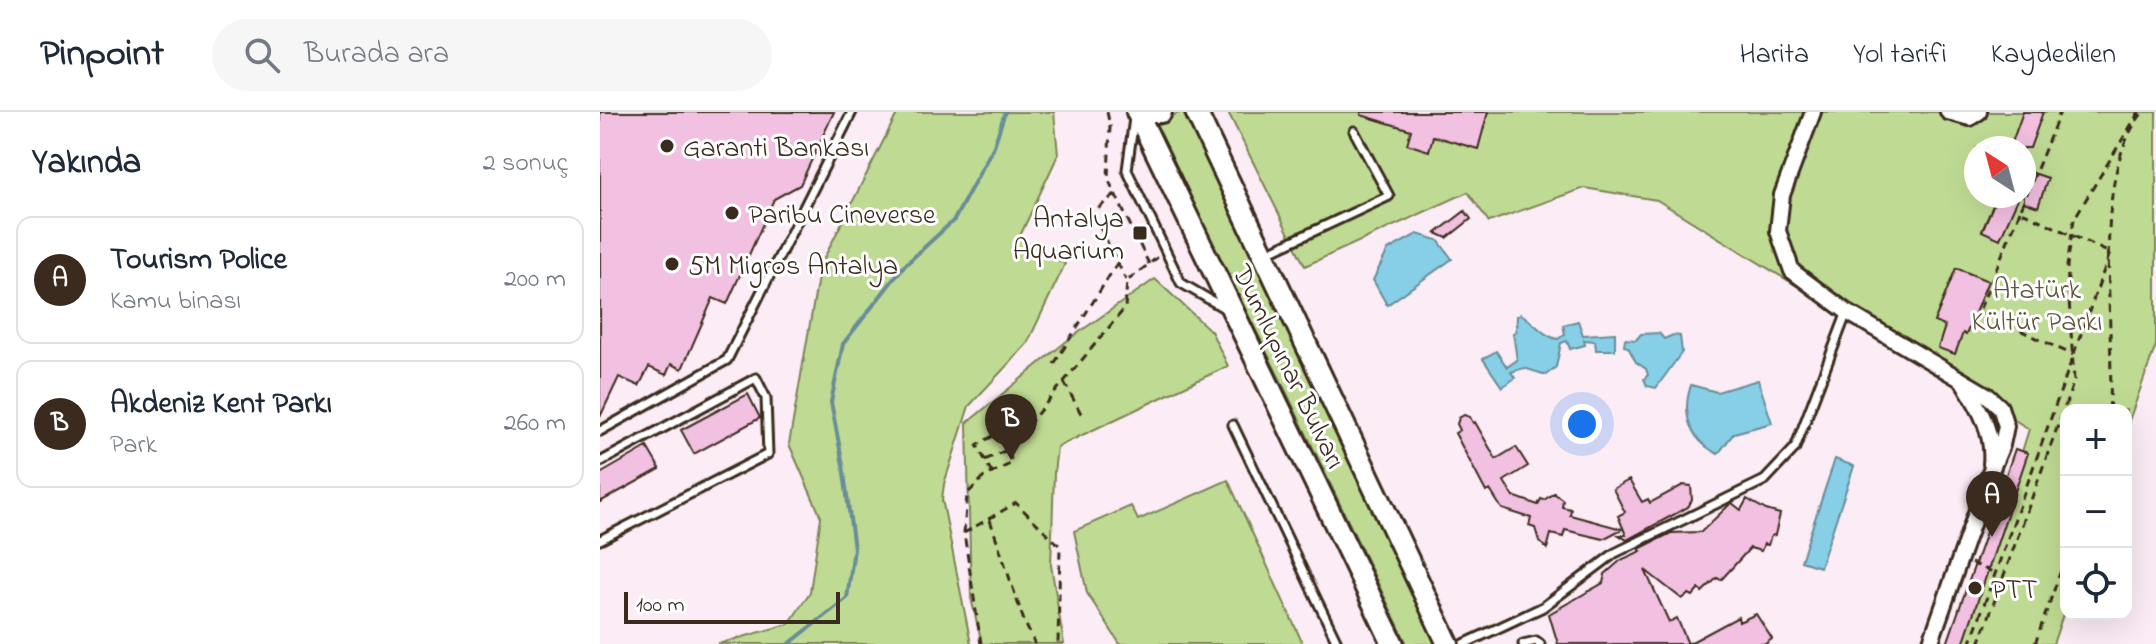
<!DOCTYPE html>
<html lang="tr">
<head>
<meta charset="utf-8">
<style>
	body { margin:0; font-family:"Indie Flower",sans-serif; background:#f6f6f7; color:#1f2937 }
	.controls { position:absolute; right:24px; bottom:24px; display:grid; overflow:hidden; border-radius:16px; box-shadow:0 8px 32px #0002 }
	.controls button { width:72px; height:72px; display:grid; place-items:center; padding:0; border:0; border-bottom:2px solid #e0e1e3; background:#fff; color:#1f2937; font:40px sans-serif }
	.compass { position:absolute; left:1364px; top:24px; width:72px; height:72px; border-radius:50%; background:#fff; box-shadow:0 8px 32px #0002; rotate:324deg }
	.scale { position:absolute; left:24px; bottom:20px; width:216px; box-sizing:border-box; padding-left:8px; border:4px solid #3b2a1e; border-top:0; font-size:22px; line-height:28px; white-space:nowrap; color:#3b2a1e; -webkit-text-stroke:6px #fff; paint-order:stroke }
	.you { position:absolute; left:982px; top:312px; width:28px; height:28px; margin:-20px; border:6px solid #fff; border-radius:50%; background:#1a73e8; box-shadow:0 0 0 12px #1a73e833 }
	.badge { display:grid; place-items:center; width:52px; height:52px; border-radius:50%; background:#3b2a1e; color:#fff; font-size:26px; font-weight:700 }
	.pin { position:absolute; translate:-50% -66px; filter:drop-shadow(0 2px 4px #0008) }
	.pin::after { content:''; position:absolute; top:42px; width:28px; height:24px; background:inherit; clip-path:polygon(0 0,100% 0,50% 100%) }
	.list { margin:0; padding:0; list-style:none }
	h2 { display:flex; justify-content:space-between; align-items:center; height:104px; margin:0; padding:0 32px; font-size:34px }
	h2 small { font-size:26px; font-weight:400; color:#747a83 }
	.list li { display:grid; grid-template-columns:52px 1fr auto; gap:24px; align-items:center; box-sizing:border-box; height:128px; margin:0 16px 16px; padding:0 16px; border:2px solid #e0e1e3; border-radius:16px }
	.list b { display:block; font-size:30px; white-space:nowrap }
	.list p { margin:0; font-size:26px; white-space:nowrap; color:#747a83 }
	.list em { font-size:26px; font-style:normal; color:#747a83 }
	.icon { flex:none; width:44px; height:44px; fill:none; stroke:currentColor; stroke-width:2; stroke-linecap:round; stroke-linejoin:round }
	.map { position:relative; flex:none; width:1556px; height:532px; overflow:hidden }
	header { display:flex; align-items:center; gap:48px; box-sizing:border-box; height:112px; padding:0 40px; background:#fff; border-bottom:2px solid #e0e1e3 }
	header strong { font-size:38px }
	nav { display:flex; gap:44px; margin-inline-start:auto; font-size:28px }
	.search { width:560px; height:72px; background:#f6f6f7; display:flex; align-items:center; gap:20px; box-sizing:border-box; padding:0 28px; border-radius:44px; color:#747a83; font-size:30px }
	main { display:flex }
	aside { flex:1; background:#fff }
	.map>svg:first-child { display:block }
</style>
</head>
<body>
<header>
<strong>Pinpoint</strong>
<div class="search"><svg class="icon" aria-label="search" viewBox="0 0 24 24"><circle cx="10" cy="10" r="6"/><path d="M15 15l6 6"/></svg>Burada ara</div>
<nav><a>Harita</a><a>Yol tarifi</a><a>Kaydedilen</a></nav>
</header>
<main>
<aside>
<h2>Yakında<small>2 sonuç</small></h2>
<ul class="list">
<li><span class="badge">A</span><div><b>Tourism Police</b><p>Kamu binası</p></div><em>200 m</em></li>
<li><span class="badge">B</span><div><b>Akdeniz Kent Parkı</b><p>Park</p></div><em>260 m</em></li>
</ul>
</aside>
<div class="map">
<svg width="1556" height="532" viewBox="0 0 1556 532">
	<rect width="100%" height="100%" fill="#fbecf6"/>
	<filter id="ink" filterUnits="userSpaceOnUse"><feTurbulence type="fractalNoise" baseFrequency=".0125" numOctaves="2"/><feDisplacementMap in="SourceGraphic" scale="16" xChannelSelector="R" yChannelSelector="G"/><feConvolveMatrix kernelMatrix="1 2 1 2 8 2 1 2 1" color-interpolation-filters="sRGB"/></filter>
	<g filter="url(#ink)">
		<path fill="#bfdb93" stroke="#7d8258" stroke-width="2" fill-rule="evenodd" d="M298 0H454L458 43 419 126 465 152 427 232 369 294 344 372 342 387 371 532H118L189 512 210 480 221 405 189 332 220 154Z
			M581 0H589L836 532H807L681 269 553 12Z
			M628 0H1556V233L1526 317V298H1466V494L1453 532H1363L1429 317 1057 88 984 76 889 110 868 80 705 154ZM1376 36H1424V84H1376Z
			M555 167 611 219 628 254 457 335 454 361 451 453 464 532H382L371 486 367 311 468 228Z
			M628 368 703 532H520L487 481 474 419 531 394 538 408Z"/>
		<path fill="#86cfe7" stroke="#688d97" stroke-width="2" d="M817 122 838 128 852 147 787 193 773 168 788 138Z
			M921 202C934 210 944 225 958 227L965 222 963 213 978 209 983 223 1015 221V238H996L995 229 984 228 985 233 970 237 967 229 961 231 956 255 946 263 924 256 911 260 915 266 902 275 883 247 896 239 907 255 917 248 913 221 916 219 917 204Z
			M1059 221 1064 227 1073 223 1080 224 1082 240 1056 276 1047 274 1044 267 1048 263 1046 257 1036 250 1028 235 1024 234 1025 227 1036 228 1041 222Z
			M1158 268 1172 311 1134 321 1118 342C1090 328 1081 303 1091 273L1117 280Z
			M1235 347 1254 354 1220 455 1201 449Z"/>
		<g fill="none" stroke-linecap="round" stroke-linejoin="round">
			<path stroke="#688d97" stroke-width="4" d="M189 532 247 486 254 437 243 353 231 290 243 232 303 155 354 108 394 34 405 0"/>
		</g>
		<path fill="#f2c0e0" stroke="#3b2a1e" stroke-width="2" d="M0 0H234L200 73 174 87 127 192 113 186 82 257 71 252 66 263 49 255 39 274 19 265 0 305Z
			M761 0H888L878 37 833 24 829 39 807 32 811 18 761 3Z
			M1423 0H1443L1430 36H1410Z
			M1424 58 1448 66 1438 95 1424 90Z
			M1397 84H1419L1400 127 1382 119Z
			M865 99 871 107 847 126 836 121Z
			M1356 156 1388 169 1366 223 1363 221 1355 242 1338 236 1345 214 1334 210Z
			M148 282 160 306 94 342 81 318Z
			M864 303 870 305 873 311 875 310 896 347 916 335 928 354 904 369 913 384 938 393 941 387 944 388 954 381 963 388 962 395 971 397 970 403 1022 417 1003 427 965 418 963 425 951 422 947 437 939 429 935 416 929 414 931 406 902 397 890 378 886 380 855 321 860 318 857 312 859 306Z
			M47 335 60 357 0 390V362Z
			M1415 337 1428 341 1363 532H1347Z
			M1029 368 1042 390 1048 387 1050 391 1083 373 1091 374 1092 388 1088 395 1027 428 1019 423H1026L1018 404 1025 400 1013 377Z
			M1147 387 1166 398 1180 402 1175 423 1171 424 1168 433 1164 432 1161 439 1150 436 1121 468 1117 466 1102 480 1099 477 1093 484 1089 482 1082 487 1045 458 1069 510 1077 506 1088 532 1138 505 1139 510 1156 502 1172 527 1165 532H958L949 502 1003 471 1005 462 1021 448 1041 439 1039 437 1071 421 1101 420 1129 393 1132 391 1141 398Z"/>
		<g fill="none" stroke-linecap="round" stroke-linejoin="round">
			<g stroke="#3b2a1e" stroke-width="13">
				<path id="lane" d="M534 6 527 58 581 171 624 196
					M667 141 789 84 754 19
					M633 313 738 532
					M0 319 127 248 252 0
					M0 350 156 266 166 286 168 342 0 428
					M864 532 943 495 1015 441 1165 368 1195 336 1247 200
					M923 532 936 529 940 532"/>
			</g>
			<g stroke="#3b2a1e" stroke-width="20">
				<path id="street" d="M1213 0 1182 83 1178 119 1192 159 1247 200 1387 283 1400 295 1406 314 1402 333 1390 361 1330 532
					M1348 0 1370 6 1379 0
					M1364 271C1380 297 1394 321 1391 352"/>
			</g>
			<g stroke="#3b2a1e" stroke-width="26">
				<path id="secondary" d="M537 0 793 532
					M548 0H561
					M596 0 848 532"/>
			</g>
			<path stroke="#3b2a1e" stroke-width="3" stroke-dasharray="8 6" stroke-linecap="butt" d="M507 0 510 14 508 67 549 152
				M515 82 493 101 526 168
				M1420 99 1379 199 1473 243
				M454 252 518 150
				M464 270 484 307
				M1509 298C1518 212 1487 69 1543 0
				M385 348 407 338
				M392 361 377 333 402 319 410 333
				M390 408 424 509 435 532
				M364 421 416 391 460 434 458 532
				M1371 451 1395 461
				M381 532 364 421 367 382 384 365 412 351 408 337 525 196 527 169 558 145
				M1370 532 1510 141 1420 99 1460 0
				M1379 532 1474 269 1467 154 1474 107 1539 0
				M1435 532 1466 444"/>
			<use href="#lane" stroke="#fff" stroke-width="7"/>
			<use href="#street" stroke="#fff" stroke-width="14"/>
			<use href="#secondary" stroke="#fff" stroke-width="20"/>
		</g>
	</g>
	<g fill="#3b2a1e" stroke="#fff" stroke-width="3">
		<circle cx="67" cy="34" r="8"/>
		<circle cx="132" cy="101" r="8"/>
		<rect x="532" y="113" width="16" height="16" rx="4"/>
		<circle cx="72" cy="152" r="8"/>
		<circle cx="1375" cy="476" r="8"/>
	</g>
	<g text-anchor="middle" stroke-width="6" stroke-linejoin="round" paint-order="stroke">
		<g font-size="28" fill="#3b2a1e" stroke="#fff" text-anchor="start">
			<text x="83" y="44">Garanti Bankası</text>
			<text x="148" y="111">Paribu Cineverse</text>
			<text x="524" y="115" text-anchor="end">Antalya<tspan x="524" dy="32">Aquarium</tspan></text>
			<text x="88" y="162">5M Migros Antalya</text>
			<text x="1391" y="486">PTT</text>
		</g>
		<g font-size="28" fill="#5c563b" stroke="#fff">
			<text x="1437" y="186">Atatürk<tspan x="1437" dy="32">Kültür Parkı</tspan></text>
		</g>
		<g font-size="28" fill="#3b2a1e" stroke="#fff">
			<text transform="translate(690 254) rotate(64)" y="10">Dumlupınar Bulvarı</text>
		</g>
	</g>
</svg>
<div class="controls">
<button>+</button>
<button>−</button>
<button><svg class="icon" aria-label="locate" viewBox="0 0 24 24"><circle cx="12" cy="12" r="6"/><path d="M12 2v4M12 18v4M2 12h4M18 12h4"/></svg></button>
</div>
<svg class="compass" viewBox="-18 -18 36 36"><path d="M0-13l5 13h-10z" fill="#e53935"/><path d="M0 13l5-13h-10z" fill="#747a83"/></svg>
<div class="scale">100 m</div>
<div class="you"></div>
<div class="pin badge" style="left:1392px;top:425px">A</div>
<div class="pin badge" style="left:411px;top:348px">B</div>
</div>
</main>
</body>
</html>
